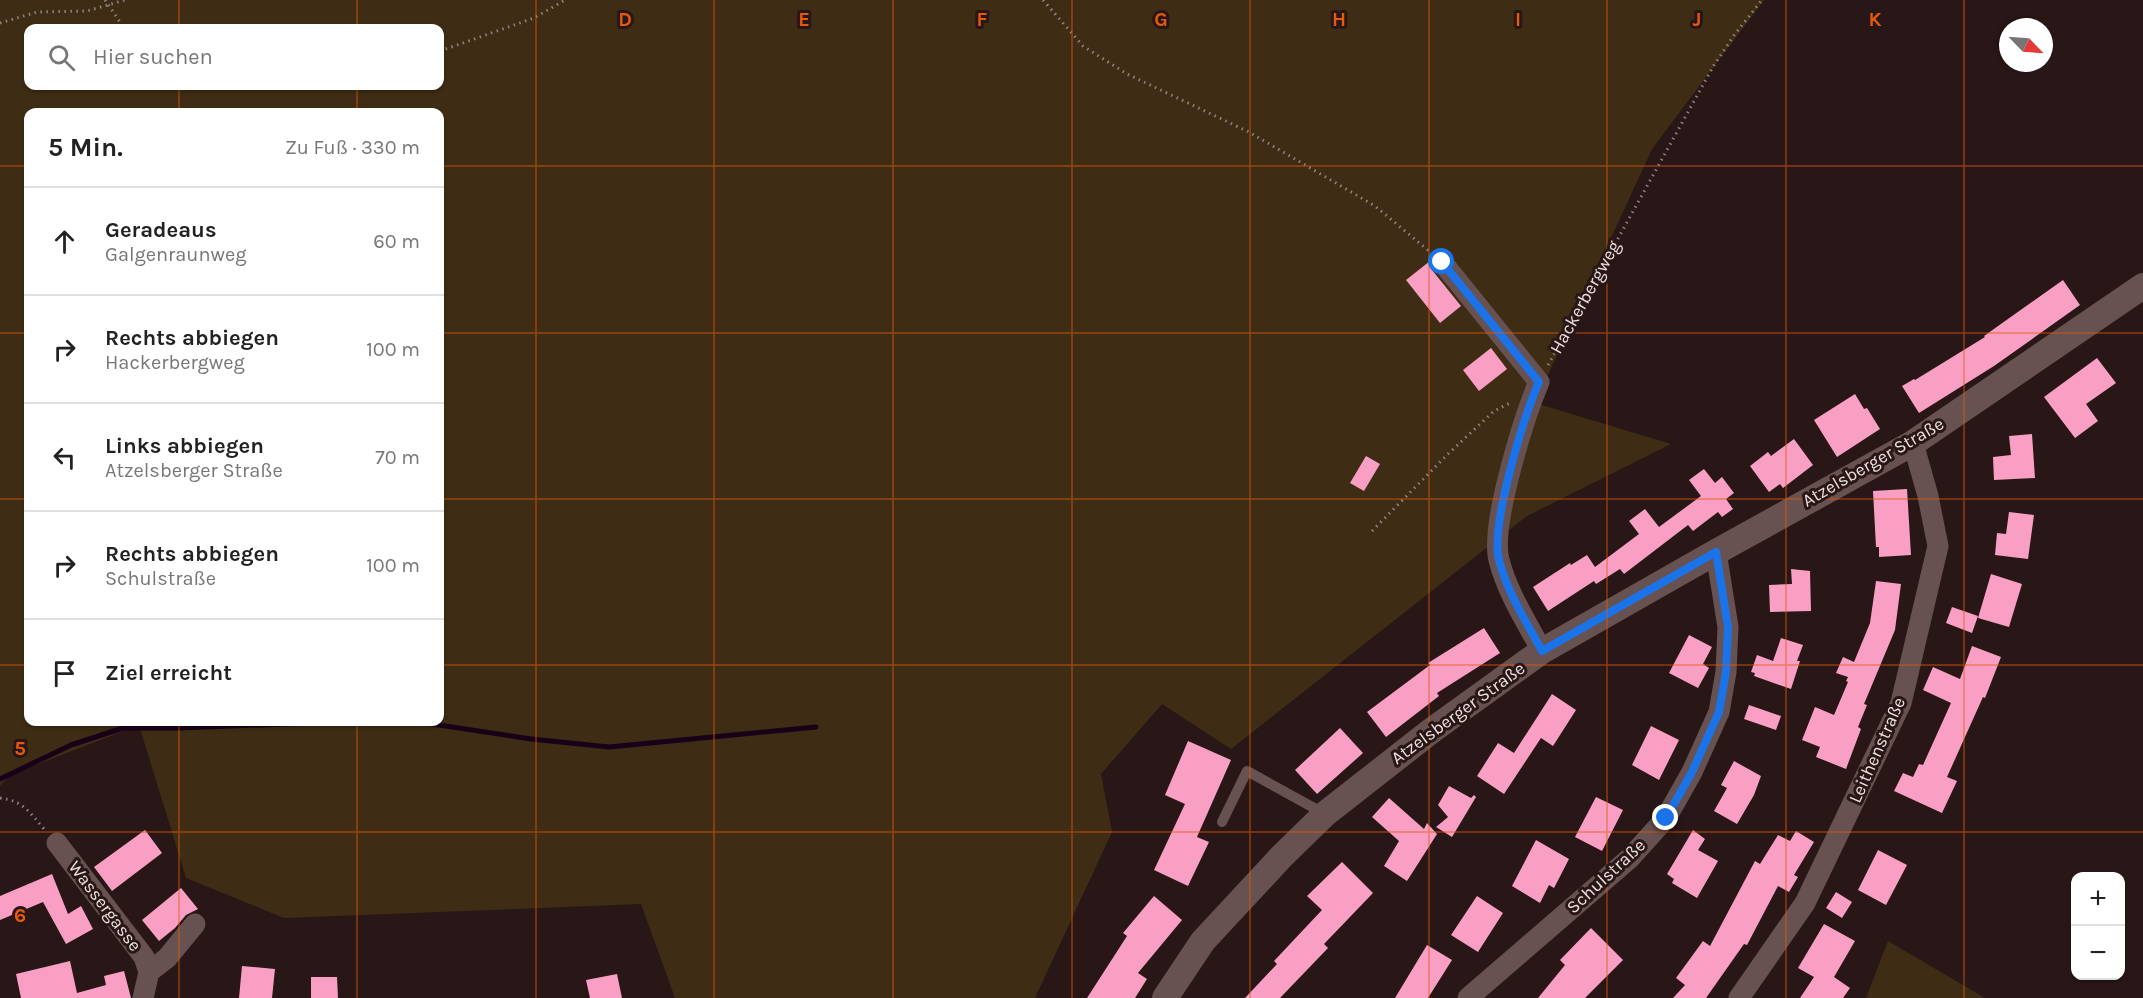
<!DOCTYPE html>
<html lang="de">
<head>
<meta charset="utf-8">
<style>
	body { margin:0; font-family:Karla,sans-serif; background:#f2f2f2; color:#222 }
	.controls { position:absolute; right:18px; bottom:18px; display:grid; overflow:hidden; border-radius:12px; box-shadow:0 2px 4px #0004 }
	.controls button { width:54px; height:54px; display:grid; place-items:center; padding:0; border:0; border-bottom:2px solid #e0e0e0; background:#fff; color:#222; font:30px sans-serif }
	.compass { position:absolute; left:1999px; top:18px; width:54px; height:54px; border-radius:50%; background:#fff; box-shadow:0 2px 4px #0004; rotate:115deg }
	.stop { position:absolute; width:18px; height:18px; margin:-14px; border:4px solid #1a73e8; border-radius:50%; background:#fff }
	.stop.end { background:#1a73e8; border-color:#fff; box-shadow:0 2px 6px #0008 }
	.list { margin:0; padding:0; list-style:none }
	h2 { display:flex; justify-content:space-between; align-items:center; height:78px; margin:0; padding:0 24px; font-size:26px }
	h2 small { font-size:20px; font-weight:400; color:#767676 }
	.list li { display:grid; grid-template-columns:39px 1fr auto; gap:18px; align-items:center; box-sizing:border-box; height:108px; padding:0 24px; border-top:2px solid #e0e0e0 }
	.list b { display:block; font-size:22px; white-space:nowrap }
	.list p { margin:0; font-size:20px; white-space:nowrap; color:#767676 }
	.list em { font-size:20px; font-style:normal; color:#767676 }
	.icon { flex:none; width:33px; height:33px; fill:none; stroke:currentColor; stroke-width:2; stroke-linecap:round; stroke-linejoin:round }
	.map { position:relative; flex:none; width:2143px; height:998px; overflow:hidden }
	.search { position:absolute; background:#fff; box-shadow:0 2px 4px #0004; left:24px; top:24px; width:420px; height:66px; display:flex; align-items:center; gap:15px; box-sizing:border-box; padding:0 21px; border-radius:12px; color:#767676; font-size:22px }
	.panel { position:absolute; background:#fff; box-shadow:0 2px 4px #0004; left:24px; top:108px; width:420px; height:618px; border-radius:12px }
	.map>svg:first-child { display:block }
</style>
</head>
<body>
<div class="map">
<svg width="2143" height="998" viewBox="0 0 2143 998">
	<rect width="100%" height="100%" fill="#281716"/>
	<path fill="#3e2d14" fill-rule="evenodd" d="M0 0H1764L1652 149 1535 403 1671 444 1527 516 1231 749 1162 704 1101 774 1112 832 1035 998H675L641 904 284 918 186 878 139 725 10 775 0 786ZM28 28H440V86H28ZM28 112H440V722H28Z
		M1888 941 1985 998H1866Z"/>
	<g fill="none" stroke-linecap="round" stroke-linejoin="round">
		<path stroke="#190019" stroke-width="5" d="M419 722 531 739 609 747 816 727
			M0 779 71 745 123 728H178L340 722"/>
	</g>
	<path fill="#fa9fc4" d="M1430 261 1432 270 1461 306 1440 323 1406 280Z
		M2063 280 2080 305 1994 366 1919 413 1902 386 1914 379 1915 380 1985 337 1984 336Z
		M1491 348 1507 369 1479 391 1463 370Z
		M2097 358 2116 383 2086 404 2098 421 2075 438 2044 397Z
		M1855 394 1864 409 1867 408 1880 429 1837 457 1814 420Z
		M2032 434 2035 478 1994 480 1993 457 2011 455 2009 436Z
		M1794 439 1813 465 1783 488 1780 484 1769 492 1750 466 1768 452 1771 456Z
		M1366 456 1380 464 1364 491 1350 483Z
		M1704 469 1715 483 1722 477 1734 493 1726 499 1733 509 1722 517 1718 512 1693 531 1688 525 1624 574 1620 569 1596 584 1594 581 1548 611 1533 587 1570 563 1571 565 1587 555 1595 567 1639 534 1629 521 1645 509 1659 527 1701 496 1689 480Z
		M1907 489 1911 555 1879 557V547H1876L1873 491Z
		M2009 512 2034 515 2028 559 1995 555 1997 533 2006 534Z
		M1791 569 1810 571 1811 611 1770 612 1769 585 1792 584Z
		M1991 574 2022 584 2009 627 1978 618Z
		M1876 581 1901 584 1895 630 1864 704 1867 705 1858 727 1861 729 1846 769 1816 757 1820 747 1802 740 1815 707 1834 715 1848 682 1846 681 1848 677 1836 673 1843 657 1854 662 1870 623Z
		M1952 607 1978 616 1972 633 1946 623Z
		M1484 628 1500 653 1437 693 1439 696 1386 737 1367 712 1430 665 1428 663Z
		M1689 635 1712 647 1703 664 1709 668 1698 688 1669 673Z
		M1781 638 1803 645 1797 661H1800L1791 689 1754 676 1755 673 1751 672 1757 655 1773 661Z
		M1972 646 2001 657 1985 698 1983 697 1947 777 1957 781 1942 813 1894 791 1903 773 1913 777 1919 764 1923 765 1951 703 1923 690 1933 667 1960 679Z
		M1552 694 1576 710 1553 746 1541 738 1504 794 1477 776 1498 743 1514 753Z
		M1749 705 1781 716 1776 730 1744 719Z
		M1651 726 1679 740 1659 780 1632 765Z
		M1340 728 1363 753 1317 794 1295 770Z
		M1188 741 1231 760 1197 837 1209 842 1188 886 1154 870 1185 804 1165 795Z
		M1734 761 1761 776 1754 795 1737 824 1714 811 1727 788 1721 785Z
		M1449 786 1471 798 1474 795 1476 797 1452 837 1436 827 1448 817 1438 805Z
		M1596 797 1623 810 1602 851 1575 837Z
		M1389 798 1424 829 1427 823 1437 834 1407 881 1384 866 1399 841 1372 817Z
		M145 830 162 853 112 891 94 867Z
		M1693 830 1705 839 1698 850 1718 861 1697 898 1672 883 1674 879 1667 874Z
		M1796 831 1814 842 1794 875 1798 877 1789 892 1778 886 1747 945 1744 944 1706 998H1673L1685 985 1676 978 1703 941 1710 946 1755 861 1760 864 1778 835 1790 841Z
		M1536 840 1569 859 1554 888 1549 885 1540 903 1512 886Z
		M1878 850 1907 865 1886 905 1858 890Z
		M1342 862 1373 893 1324 944 1328 948 1280 998H1245L1277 964 1274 961 1322 910 1307 896Z
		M52 874 68 914 81 906 93 929 66 944 43 902 0 920V896Z
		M181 888 198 909 186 915 175 928 159 941 142 920Z
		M1836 892 1852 902 1842 918 1826 908Z
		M1154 896 1182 920 1138 973 1147 979 1135 998H1087L1127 936 1123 933Z
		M1477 896 1503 913 1478 952 1451 935Z
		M1824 924 1855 941 1834 977 1850 988 1843 998H1800L1814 977 1798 968Z
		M1591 928 1623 960 1585 998H1538L1565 965 1560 960Z
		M1427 945 1452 960 1428 998H1395Z
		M70 961 77 993 106 985 104 976 124 971 131 998H21L16 974Z
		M242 966 275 969 272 998H239Z
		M617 974 622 998H590L586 980Z
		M311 977H337L338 998H311Z"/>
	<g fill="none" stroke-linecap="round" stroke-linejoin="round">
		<path stroke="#918281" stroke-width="3" stroke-dasharray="1.5 4.5" stroke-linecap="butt" d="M105 0 124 28
			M1043 0 1083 46 1127 74 1249 132 1375 206 1429 251
			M0 23 37 12 87 11 125 0
			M440 51 534 18 565 0
			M242 86H263
			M1548 365 1714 65 1735 34 1762 0
			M1372 531 1448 454 1494 411 1510 403
			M0 798C24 801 30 813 45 830"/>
		<path stroke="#675251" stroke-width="10" d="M1222 822 1247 771 1325 814"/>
		<path stroke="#675251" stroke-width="21" d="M1442 262 1539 382C1524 417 1490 526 1499 560 1507 592 1527 623 1542 651
			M57 843 144 957 149 972 143 998
			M149 972 167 958 195 924
			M1468 998 1630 858 1666 818 1692 772 1719 712 1726 672 1728 627 1716 552
			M1739 998 1805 903 1901 703 1938 546 1928 496 1913 443"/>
		<path stroke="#675251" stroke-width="26" d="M1165 998 1203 941 1282 856 1325 814 1431 731 1542 651 1716 552 1913 443 2143 286"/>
	</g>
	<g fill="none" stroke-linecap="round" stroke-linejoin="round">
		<path stroke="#1a73e8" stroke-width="8" d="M1442 262 1539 382C1524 416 1490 526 1499 560 1507 592 1527 623 1542 651L1716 552 1728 627 1726 672 1719 712 1692 772 1666 818"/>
	</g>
	<path fill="none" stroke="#e8590c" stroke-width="1.5" stroke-opacity="0.55" d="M179 0V28M357 0V28M536 0V998M714 0V998M893 0V998M1072 0V998M1250 0V998M1429 0V998M1607 0V998M1786 0V998M1964 0V998M179 86V112M357 86V112M0 166H28M440 166H2143M0 333H28M440 333H2143M0 499H28M440 499H2143M0 665H28M440 665H2143M179 722V998M357 722V998M0 832H2143"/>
	<g text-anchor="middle" stroke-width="6" stroke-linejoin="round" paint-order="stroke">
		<g font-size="18" fill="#ede0df" stroke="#281716">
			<text transform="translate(1585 297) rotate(-61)" y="6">Hackerbergweg</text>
			<text transform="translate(1873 462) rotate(-30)" y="6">Atzelsberger Straße</text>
			<text transform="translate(1458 713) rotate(-36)" y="6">Atzelsberger Straße</text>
			<text transform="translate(1877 750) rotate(-66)" y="6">Leithenstraße</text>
			<text transform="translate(1606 876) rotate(-43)" y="6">Schulstraße</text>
			<text transform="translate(105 906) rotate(53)" y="6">Wassergasse</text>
		</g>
	</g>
	<g font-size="20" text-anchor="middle" font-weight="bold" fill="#e8590c" stroke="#281716" stroke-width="6" stroke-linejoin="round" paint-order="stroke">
		<text x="625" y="26">D</text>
		<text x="804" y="26">E</text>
		<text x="982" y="26">F</text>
		<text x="1161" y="26">G</text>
		<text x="1339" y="26">H</text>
		<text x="1518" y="26">I</text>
		<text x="1697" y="26">J</text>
		<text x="1875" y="26">K</text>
		<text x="20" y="755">5</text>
		<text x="20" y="922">6</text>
	</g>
</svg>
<div class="controls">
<button>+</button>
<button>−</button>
</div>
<svg class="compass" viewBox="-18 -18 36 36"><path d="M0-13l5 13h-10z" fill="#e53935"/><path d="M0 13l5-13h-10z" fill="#767676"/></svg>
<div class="stop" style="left:1442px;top:262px"></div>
<div class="stop end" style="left:1666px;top:818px"></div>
<div class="search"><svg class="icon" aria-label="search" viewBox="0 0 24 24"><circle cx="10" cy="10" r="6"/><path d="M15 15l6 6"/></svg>Hier suchen</div>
<section class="panel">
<h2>5 Min.<small>Zu Fuß · 330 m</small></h2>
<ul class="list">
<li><svg class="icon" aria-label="ahead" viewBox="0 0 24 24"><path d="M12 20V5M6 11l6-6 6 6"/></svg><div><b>Geradeaus</b><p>Galgenraunweg</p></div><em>60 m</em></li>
<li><svg class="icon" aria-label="right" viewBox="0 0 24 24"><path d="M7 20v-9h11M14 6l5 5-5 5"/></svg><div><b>Rechts abbiegen</b><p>Hackerbergweg</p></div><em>100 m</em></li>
<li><svg class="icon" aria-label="left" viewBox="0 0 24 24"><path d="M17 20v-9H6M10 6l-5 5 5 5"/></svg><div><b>Links abbiegen</b><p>Atzelsberger Straße</p></div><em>70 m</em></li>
<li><svg class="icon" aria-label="right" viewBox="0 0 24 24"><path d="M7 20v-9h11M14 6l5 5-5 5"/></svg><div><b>Rechts abbiegen</b><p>Schulstraße</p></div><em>100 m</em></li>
<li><svg class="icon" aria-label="arrive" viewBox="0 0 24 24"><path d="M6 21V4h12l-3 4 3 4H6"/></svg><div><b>Ziel erreicht</b></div></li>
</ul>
</section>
</div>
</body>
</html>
